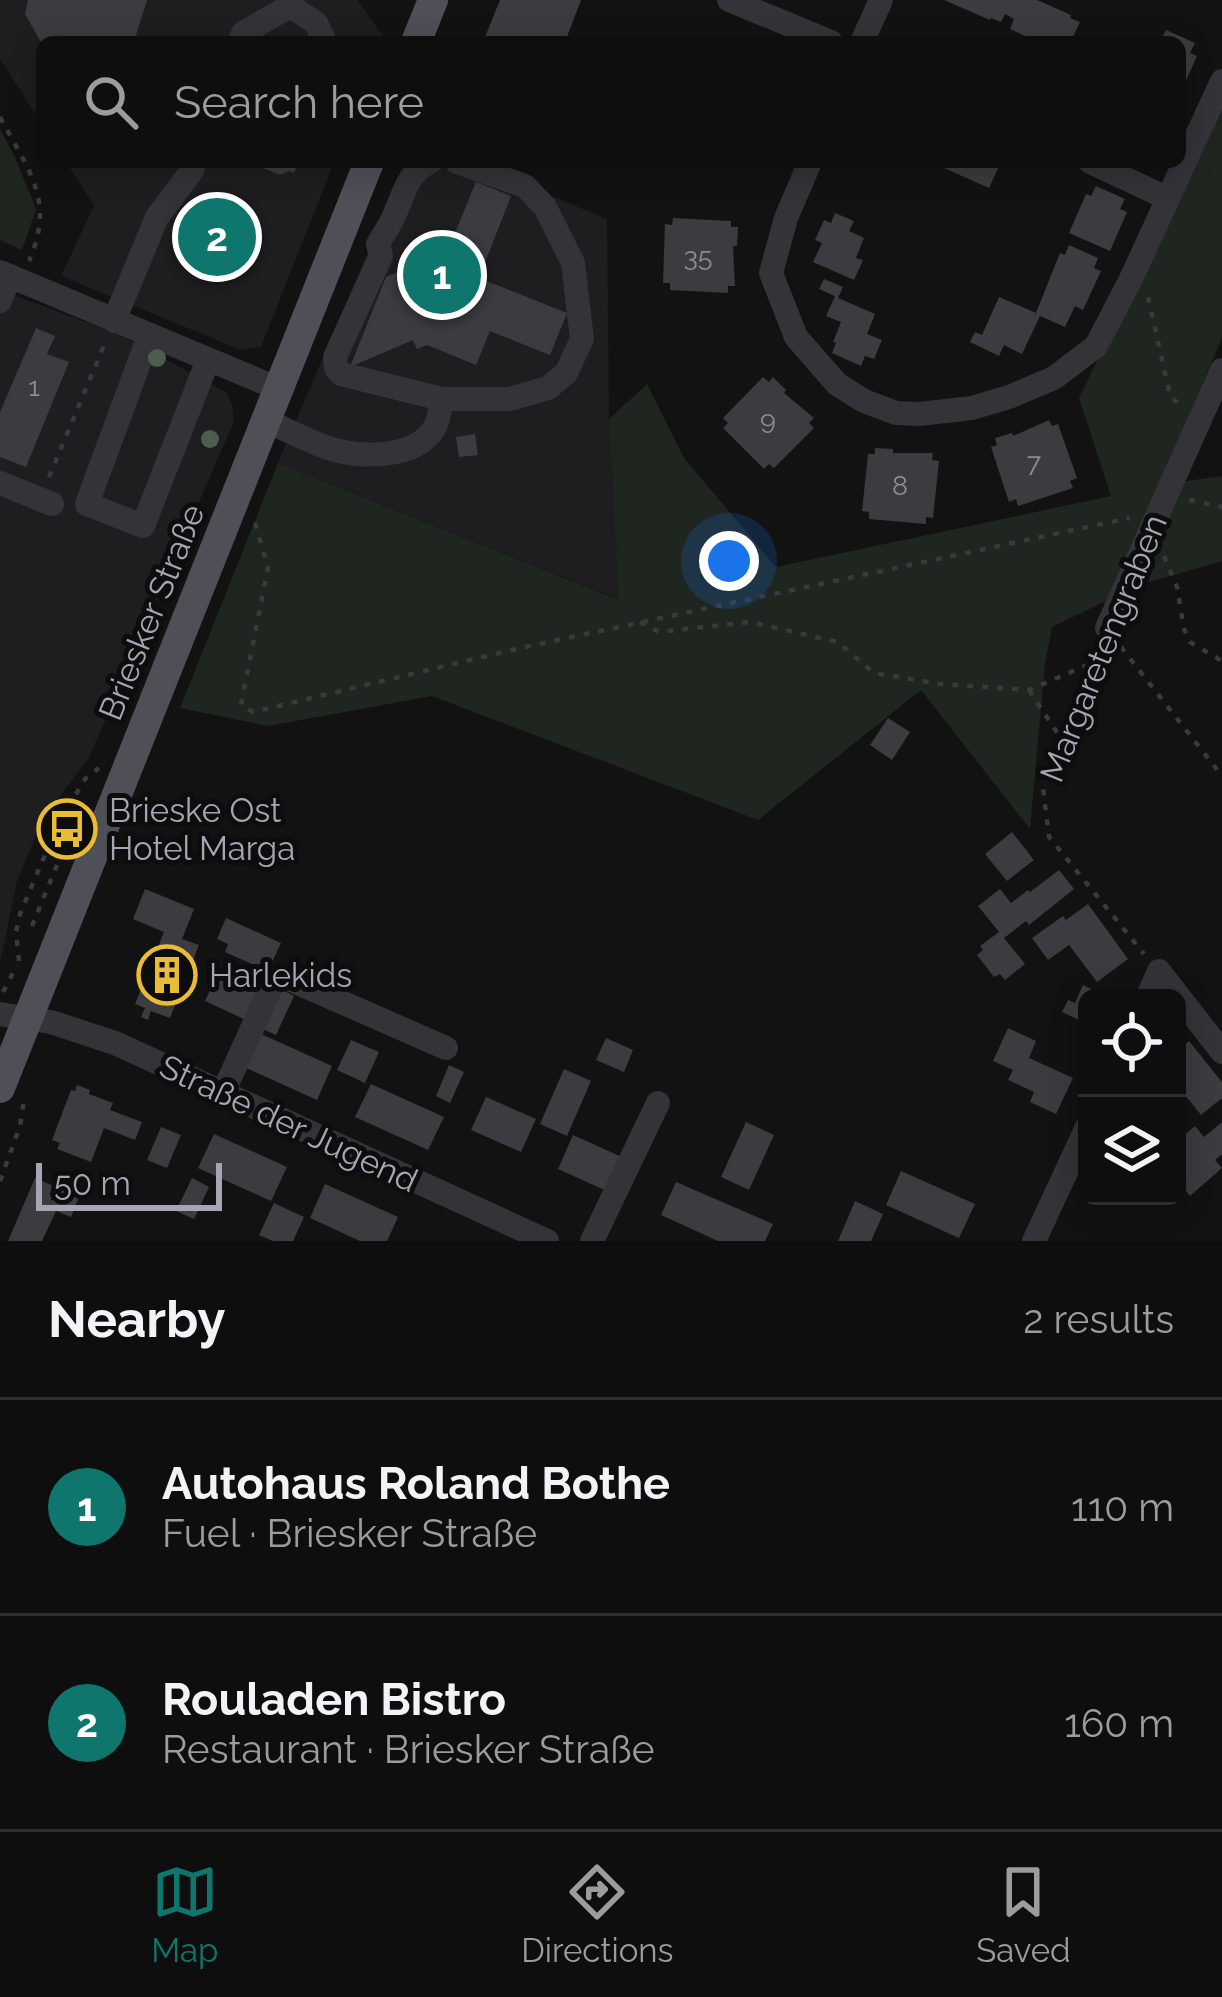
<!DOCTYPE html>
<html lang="en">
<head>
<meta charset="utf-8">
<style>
	body { margin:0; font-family:Raleway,sans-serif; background:#1c1c1c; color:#f1f3f6 }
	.controls { position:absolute; right:36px; bottom:36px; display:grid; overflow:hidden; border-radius:18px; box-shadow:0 6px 30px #0003 }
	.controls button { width:108px; height:108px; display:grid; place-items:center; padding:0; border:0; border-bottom:3px solid #2e2e2e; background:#0e0e0e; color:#f1f3f6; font:60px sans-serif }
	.scale { position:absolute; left:36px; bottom:30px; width:186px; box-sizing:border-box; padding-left:12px; border:6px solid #a4a7b3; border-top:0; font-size:33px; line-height:42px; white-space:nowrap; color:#a4a7b3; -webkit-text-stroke:9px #0d0d0e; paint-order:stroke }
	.you { position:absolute; left:729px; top:561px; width:42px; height:42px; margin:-30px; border:9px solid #fff; border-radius:50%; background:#1a73e8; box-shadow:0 0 0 18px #1a73e833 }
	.badge { display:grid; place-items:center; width:78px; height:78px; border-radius:50%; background:#0f766e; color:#fff; font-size:39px; font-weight:700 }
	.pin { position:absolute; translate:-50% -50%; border:6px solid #fff; box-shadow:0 3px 12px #0006 }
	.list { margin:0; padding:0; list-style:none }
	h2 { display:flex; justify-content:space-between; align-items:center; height:156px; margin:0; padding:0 48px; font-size:51px }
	h2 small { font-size:39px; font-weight:400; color:#9b9c9e }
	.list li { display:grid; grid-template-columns:78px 1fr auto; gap:36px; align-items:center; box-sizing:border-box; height:216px; padding:0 48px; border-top:3px solid #2e2e2e }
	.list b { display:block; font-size:45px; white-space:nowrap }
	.list p { margin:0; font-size:39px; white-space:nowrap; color:#9b9c9e }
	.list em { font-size:39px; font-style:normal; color:#9b9c9e }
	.icon { flex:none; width:66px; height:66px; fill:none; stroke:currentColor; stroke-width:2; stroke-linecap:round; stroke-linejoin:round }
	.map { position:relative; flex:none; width:1222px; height:1241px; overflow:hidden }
	.search { position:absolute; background:#0e0e0e; box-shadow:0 6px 30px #0003; left:36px; right:36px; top:36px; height:132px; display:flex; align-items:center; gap:30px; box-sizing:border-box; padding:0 42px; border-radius:18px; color:#9b9c9e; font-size:45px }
	.sheet { height:588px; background:#0e0e0e }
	nav { display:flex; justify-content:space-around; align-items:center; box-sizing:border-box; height:168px; border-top:3px solid #2e2e2e; background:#0e0e0e; font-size:33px; color:#9b9c9e }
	nav a { display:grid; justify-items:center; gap:6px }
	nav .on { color:#0f766e }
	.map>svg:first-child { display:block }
</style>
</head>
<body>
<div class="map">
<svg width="1222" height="1241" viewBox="0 0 1222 1241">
	<rect width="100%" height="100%" fill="#121213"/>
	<path fill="#1e1e20" d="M0 0H357L383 36 381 42H42V124L0 59Z
		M66 162H334L261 347 241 350 61 276 94 206Z
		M406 162H469L607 219 609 419 620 600 278 463Z
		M0 290 118 334 226 392 232 405 234 421 89 758 44 817 17 881 0 963Z"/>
	<path fill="#1e261f" d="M1222 101V338L1159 485 1222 476V561L1139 585 1052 627 1045 664 1030 829 921 690 758 820 432 696 268 726 180 708 278 463 619 600 609 419 647 384 684 458 776 567 1111 496 1079 398Z
		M0 129 15 157 36 209 22 250 0 240Z"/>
	<path fill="#3c3c40" d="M28 0H147L134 42H41L25 14Z
		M500 0H581L565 42H483Z
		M944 0H1037L1071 15 1070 18 1080 22 1071 41 1061 36 1059 42H1038L1010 29 1014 19 1005 14 1001 22 991 18 990 20Z
		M1166 30 1195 43 1190 53 1197 56 1180 94V42H1160Z
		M249 162H309L296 168 294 173 289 171 280 175Z
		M946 162H1001L989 188 944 168Z
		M476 182 511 196 479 278 567 313 550 355 490 331 476 365 427 345 417 349 413 340 350 367 386 277 448 250Z
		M1096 186 1125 199 1120 209 1127 212 1110 251 1069 233 1086 194 1091 196Z
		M218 208 239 216 248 227 246 232 248 237 240 258 233 261 231 266 226 264 219 267 198 259 195 252 190 250 189 223 204 214 206 209 211 211Z
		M835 213 854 221 849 231 864 238 856 258 863 260 854 280 813 262 822 243 815 240 824 220 831 223Z
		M673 218 731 221V227H738L737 246H733L735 286H728V293L670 290V283H663L665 224 672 225Z
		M1069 245 1098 258 1094 268 1101 271 1083 310 1075 306 1065 327 1040 316 1022 354 1004 345 999 356 970 342 975 332 982 335 999 297 1036 313 1060 253 1065 255Z
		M824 279 843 287 838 298 875 314 867 334 882 340 874 359 865 356 861 366 832 353 836 343 833 342 841 322 826 316 835 296 819 289Z
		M36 328 55 336 47 354 69 362 26 467 0 457V412Z
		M763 377 769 382 773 377 786 390 784 393 814 418 809 423 814 428 774 468 769 464 764 469 723 428 728 423 723 418Z
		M1049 420 1052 426 1058 424 1077 478 1070 481 1073 488 1018 506 1016 499 1009 502 991 447 997 445 995 438 1012 433 1013 436Z
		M475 434 478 455 459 457 456 437Z
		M875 448 893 449V453H933L932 460 939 461 933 518 926 517V524L869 519V512L862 511 868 454H875Z
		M888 718 910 732 892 760 870 745Z
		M1012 832 1034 860 1007 881 985 854Z
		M1059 870 1074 889 1029 925 1026 921 1004 938 1025 964 1005 980 1000 974 994 977 977 955 983 950 980 946 999 932 978 906 1000 889 1011 903 1028 890 1030 892Z
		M145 889 194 909 182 939 199 945 170 1018 151 1011 148 1020 141 1017 145 1008 135 1004 164 932 133 919Z
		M1088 904 1128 959 1097 982 1069 945 1048 960 1032 938 1063 916 1066 920Z
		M226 918 281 943 268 971 225 952 228 944 217 939Z
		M219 971 260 990 246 1020 205 1001Z
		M1083 985 1103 995 1102 998H1087V1020L1082 1018 1081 1021 1062 1012 1068 1000 1075 1003Z
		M278 988 294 996 276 1035 260 1028Z
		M1008 1028 1036 1041 1029 1058 1073 1078 1056 1114 1030 1102 1034 1092 1008 1080 1013 1070 993 1061Z
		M259 1033 332 1066 317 1100 244 1067Z
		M606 1038 633 1050 624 1072 596 1060Z
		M351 1040 379 1052 365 1083 337 1070Z
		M1189 1041 1222 1082V1098L1201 1115 1177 1085V1051Z
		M449 1065 464 1072 450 1103 436 1096Z
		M564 1069 591 1081 567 1136 540 1124Z
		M371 1084 444 1117 428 1150 355 1117Z
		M77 1085 90 1090 89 1094 113 1103 110 1110 142 1122 135 1140 104 1128 91 1162 57 1149 60 1143 52 1140 71 1090 75 1091Z
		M486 1097 536 1119 521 1152 471 1130Z
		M746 1122 774 1135 749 1190 721 1177Z
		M1222 1122V1154L1215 1160 1222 1168 1190 1196 1177 1180V1141L1195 1126 1204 1137Z
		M161 1127 181 1135 167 1168 147 1160Z
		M214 1134 287 1167 271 1201 198 1168Z
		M573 1135 624 1158 609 1192 558 1169Z
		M901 1171 975 1204 959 1238 886 1205Z
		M35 1178 79 1197 71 1217 56 1211 42 1241H8Z
		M192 1178 209 1187 194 1219 176 1211Z
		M676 1182 773 1224 765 1241H718L661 1215Z
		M325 1184 398 1217 387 1241H360L310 1218Z
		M855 1201 883 1214 871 1241H838Z
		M274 1203 304 1217 293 1241H273L259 1235Z"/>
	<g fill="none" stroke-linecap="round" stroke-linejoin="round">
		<path stroke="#393a3f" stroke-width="4.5" stroke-dasharray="6 9" stroke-linecap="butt" d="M0 117C28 170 56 200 29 261
			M1148 297 1170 395 1180 406
			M49 477 105 343
			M1189 500 1222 507
			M255 523 268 567 241 705 253 712 516 649 1130 518
			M1164 556 1177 587 1184 629 1190 642 1222 661
			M640 622 659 632 750 622 838 642 874 673 941 684 1029 690 1092 663
			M1121 647 1222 776
			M1098 650 1043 788 1049 837 1144 954
			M1029 690 1062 740
			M32 926 64 848
			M19 961 16 932 20 914 58 824 85 779 99 768
			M3 992 17 965
			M0 1181 20 1126 24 1100"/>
		<path stroke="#333338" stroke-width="24" d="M729 0 831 42
			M240 42 243 33 290 6 316 23 325 42
			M862 42 881 0
			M430 162C407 172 403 197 393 218 389 227 383 235 378 244L381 256 335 357 336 368 341 374 442 399H510L548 388 566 373 582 339 573 263 545 207 525 186 457 162
			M810 162 786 218 771 273 796 337 837 384 864 401 896 413 919 414 972 408 1009 397 1054 378 1096 346 1130 281 1222 81
			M1090 162 1167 198
			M0 272 279 389
			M0 301 10 276
			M114 321 157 217 191 172 195 162
			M149 336 87 504 143 526 208 360
			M266 421C287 429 307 441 328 448 359 458 416 460 435 427 439 420 440 407 442 399
			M0 483 52 504
			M1107 628 1222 370
			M1147 998 1159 971 1222 1052
			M0 1014 51 1022 115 1043 547 1241
			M223 1093 273 982 284 977 446 1048
			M592 1241 658 1103
			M1034 1241 1087 1127"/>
		<path stroke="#4f5057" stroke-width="30" d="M416 42 433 0
			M0 1088 369 162"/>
	</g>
	<g fill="#4c5e50">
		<circle cx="157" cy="358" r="9"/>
		<circle cx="210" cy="439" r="9"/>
	</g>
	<defs>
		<g id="bus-ring" transform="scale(3)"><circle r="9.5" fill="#0d0d0e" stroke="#e8bc35" stroke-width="1.5"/><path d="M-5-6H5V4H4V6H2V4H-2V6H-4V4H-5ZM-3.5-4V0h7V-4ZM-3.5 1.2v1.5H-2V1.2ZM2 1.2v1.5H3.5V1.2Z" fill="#e8bc35"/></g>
		<g id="building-ring" transform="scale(3)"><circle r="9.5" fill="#0d0d0e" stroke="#e8bc35" stroke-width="1.5"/><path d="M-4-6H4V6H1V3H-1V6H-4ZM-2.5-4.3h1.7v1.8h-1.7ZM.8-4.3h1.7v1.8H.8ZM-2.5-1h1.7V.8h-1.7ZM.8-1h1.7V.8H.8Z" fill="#e8bc35"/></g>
	</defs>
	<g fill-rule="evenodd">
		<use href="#bus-ring" x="67" y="829"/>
		<use href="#building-ring" x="167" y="975"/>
	</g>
	<g text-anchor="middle" stroke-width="10" stroke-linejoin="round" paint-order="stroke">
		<g font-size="27" fill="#8a8c96">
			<text x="698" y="266">35</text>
			<text x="34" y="396">1</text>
			<text x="768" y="429">9</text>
			<text x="1034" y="472">7</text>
			<text x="900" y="495">8</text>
		</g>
		<g font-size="33" fill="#a4a7b3" stroke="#0d0d0e">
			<text transform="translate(151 612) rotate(-68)" y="12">Briesker Straße</text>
			<text transform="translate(1103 648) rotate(-68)" y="12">Margaretengraben</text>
			<text transform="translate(289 1123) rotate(25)" y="12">Straße der Jugend</text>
		</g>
		<g font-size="33" fill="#a4a7b3" stroke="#0d0d0e" text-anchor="start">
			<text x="109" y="822">Brieske Ost<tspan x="109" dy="38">Hotel Marga</tspan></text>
			<text x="209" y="987">Harlekids</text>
		</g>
	</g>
</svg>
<div class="controls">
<button><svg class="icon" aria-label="locate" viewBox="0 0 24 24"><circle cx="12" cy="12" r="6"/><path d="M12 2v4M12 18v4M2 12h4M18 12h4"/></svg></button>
<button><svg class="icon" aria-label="layers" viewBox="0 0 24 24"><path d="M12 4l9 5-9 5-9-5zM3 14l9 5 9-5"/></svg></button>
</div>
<div class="scale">50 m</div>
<div class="you"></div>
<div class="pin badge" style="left:442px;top:275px">1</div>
<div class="pin badge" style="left:217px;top:237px">2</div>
<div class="search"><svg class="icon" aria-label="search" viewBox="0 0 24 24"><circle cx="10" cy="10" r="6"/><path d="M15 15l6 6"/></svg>Search here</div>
</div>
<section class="sheet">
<h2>Nearby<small>2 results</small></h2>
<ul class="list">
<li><span class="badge">1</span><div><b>Autohaus Roland Bothe</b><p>Fuel · Briesker Straße</p></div><em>110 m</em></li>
<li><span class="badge">2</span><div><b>Rouladen Bistro</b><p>Restaurant · Briesker Straße</p></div><em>160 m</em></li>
</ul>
</section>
<nav>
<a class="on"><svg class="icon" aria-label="map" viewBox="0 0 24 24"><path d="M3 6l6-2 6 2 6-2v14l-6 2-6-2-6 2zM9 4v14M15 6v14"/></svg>Map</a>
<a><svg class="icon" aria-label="directions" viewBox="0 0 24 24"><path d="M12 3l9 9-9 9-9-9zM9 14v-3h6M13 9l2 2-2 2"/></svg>Directions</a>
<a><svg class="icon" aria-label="saved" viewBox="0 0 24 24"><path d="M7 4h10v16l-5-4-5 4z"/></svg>Saved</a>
</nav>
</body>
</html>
